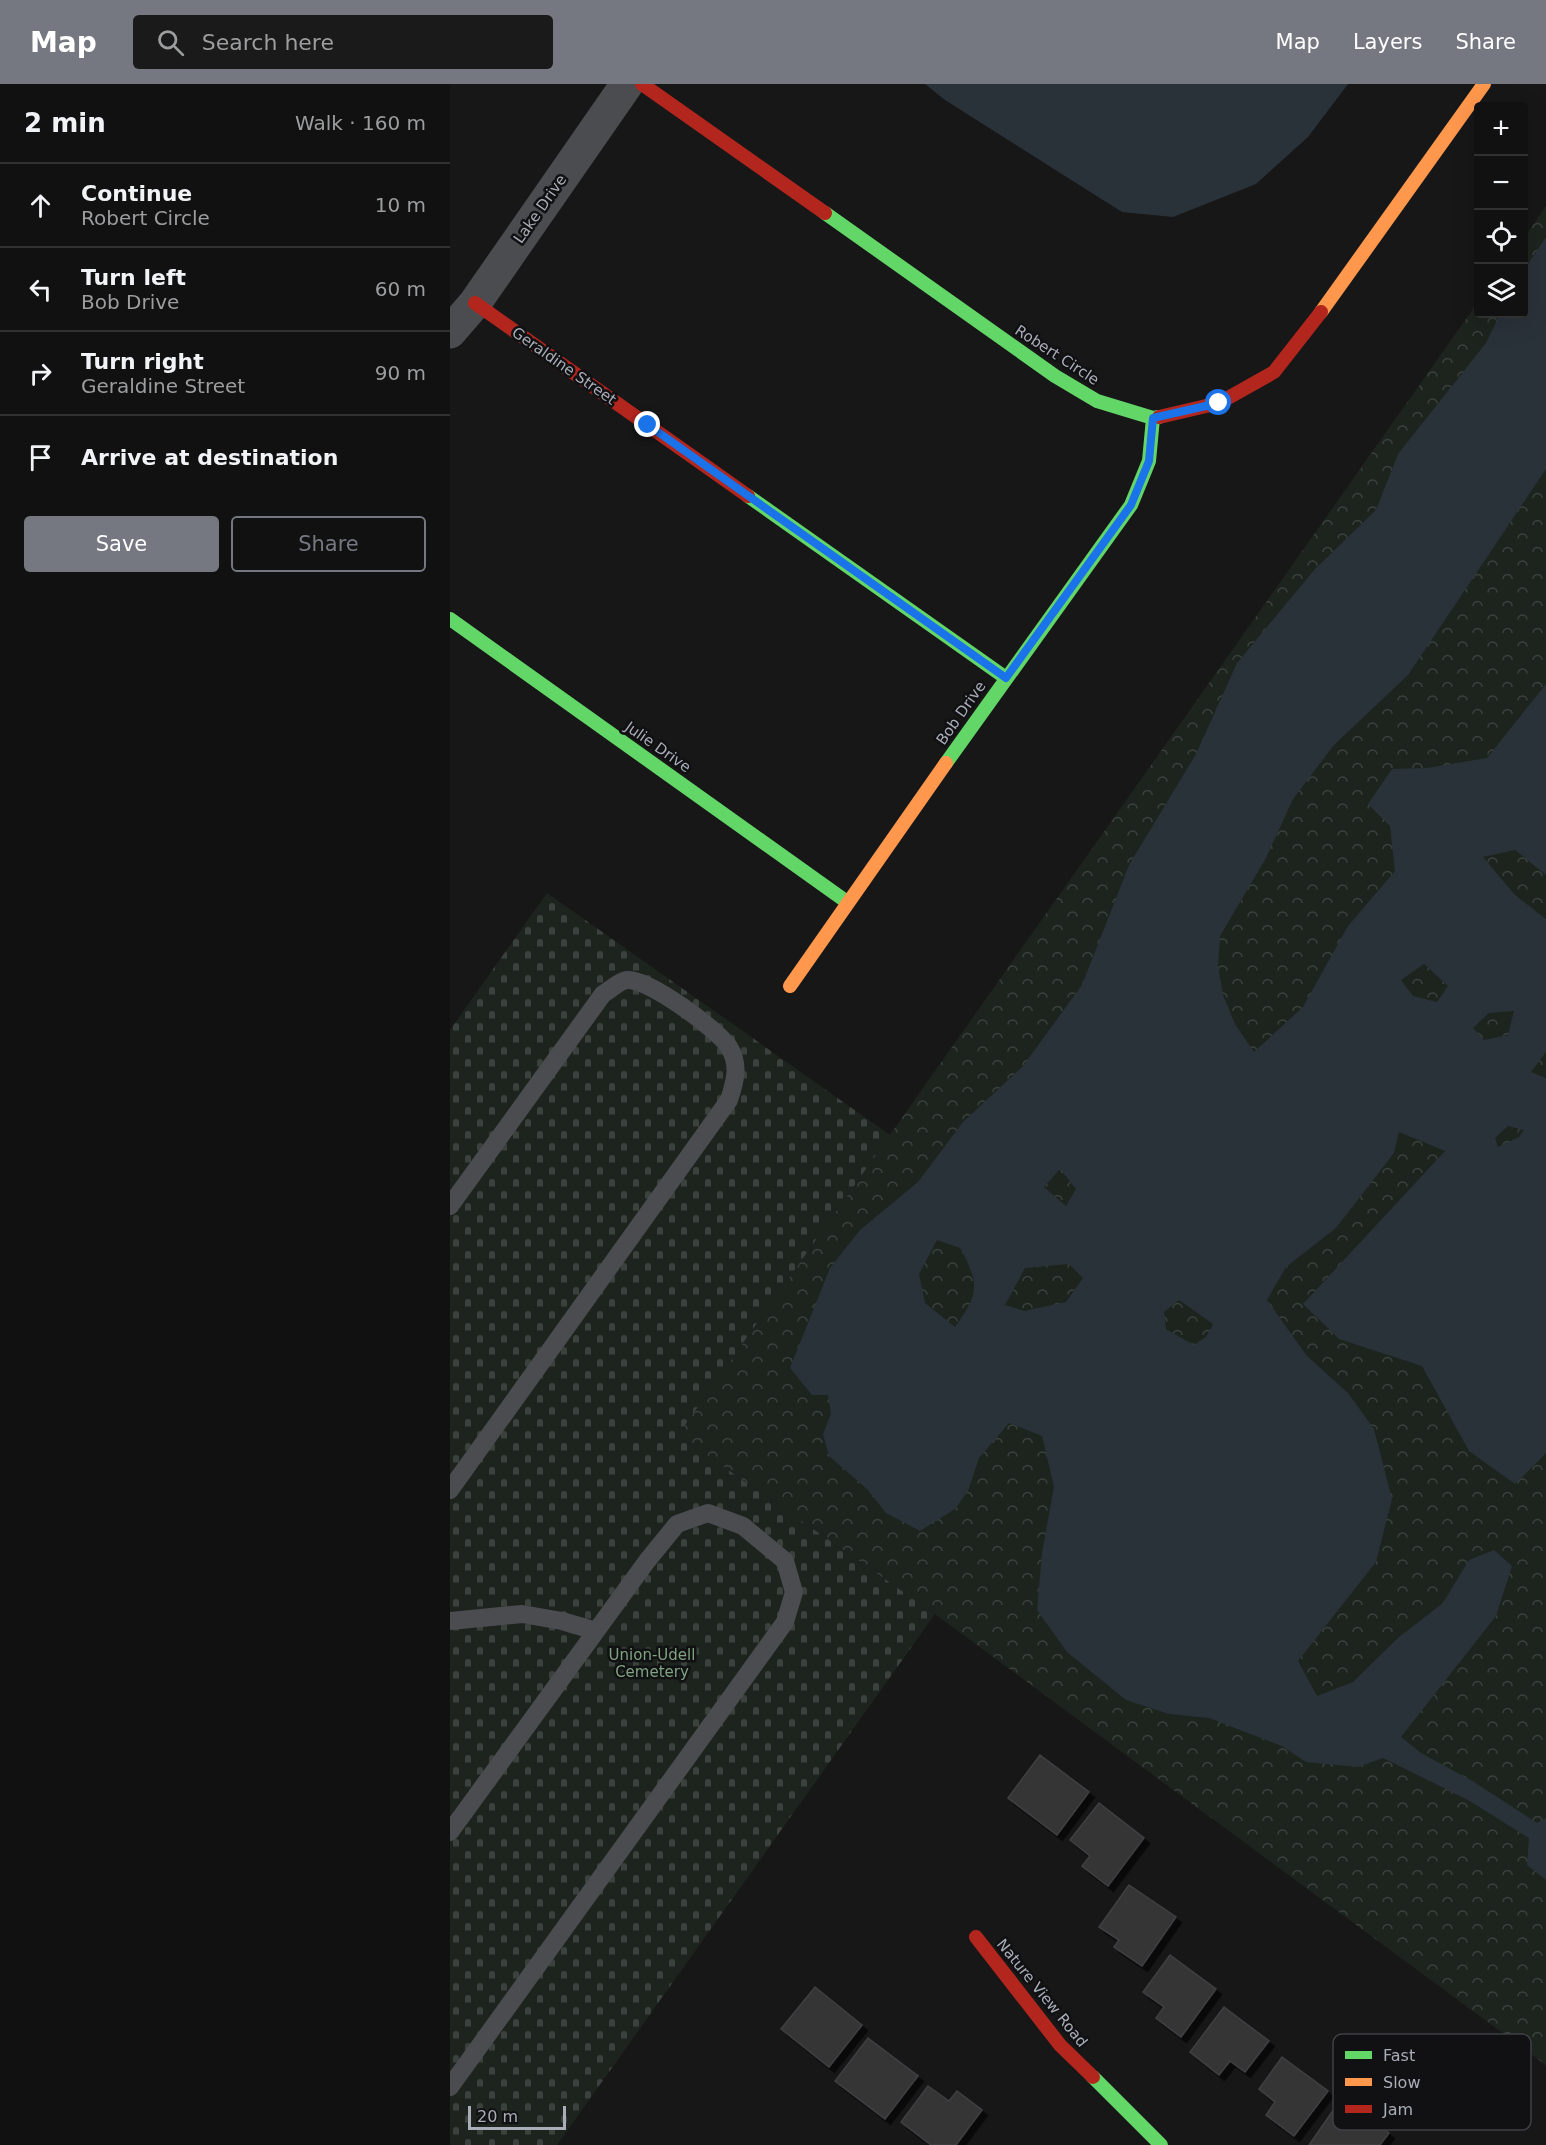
<!DOCTYPE html>
<html lang="en">
<head>
<meta charset="utf-8">
<style>
	body { margin:0; font-family:"DejaVu Sans",sans-serif; background:#1a1a1a; color:#f1f3f6 }
	.controls { position:absolute; right:18px; top:18px; display:grid; overflow:hidden; border-radius:6px; box-shadow:0 6px 24px #0002 }
	.controls button { width:54px; height:54px; display:grid; place-items:center; padding:0; border:0; border-bottom:2px solid #303131; background:#111; color:#f1f3f6; font:30px sans-serif }
	.scale { position:absolute; left:18px; bottom:15px; width:98px; box-sizing:border-box; padding-left:6px; border:3px solid #a8adb8; border-top:0; font-size:16px; line-height:21px; white-space:nowrap; color:#a8adb8; -webkit-text-stroke:4px #111113; paint-order:stroke }
	.stop { position:absolute; width:18px; height:18px; margin:-14px; border:4px solid #1a73e8; border-radius:50%; background:#fff }
	.stop.end { background:#1a73e8; border-color:#fff; box-shadow:0 2px 6px #0008 }
	.list { margin:0; padding:0; list-style:none }
	h2 { display:flex; justify-content:space-between; align-items:center; height:78px; margin:0; padding:0 24px; font-size:26px }
	h2 small { font-size:20px; font-weight:400; color:#9c9d9f }
	.list li { display:grid; grid-template-columns:39px 1fr auto; gap:18px; align-items:center; box-sizing:border-box; height:84px; padding:0 24px; border-top:2px solid #303131 }
	.list b { display:block; font-size:22px; white-space:nowrap }
	.list p { margin:0; font-size:20px; white-space:nowrap; color:#9c9d9f }
	.list em { font-size:20px; font-style:normal; color:#9c9d9f }
	.actions { display:flex; gap:12px; padding:18px 24px }
	.actions a { flex:1; padding:14px 0; border:2px solid #757880; border-radius:6px; text-align:center; font-size:21px; color:#757880 }
	.actions .main { background:#757880; color:#fff }
	.icon { flex:none; width:33px; height:33px; fill:none; stroke:currentColor; stroke-width:2; stroke-linecap:round; stroke-linejoin:round }
	.map { position:relative; flex:none; width:1096px; height:2061px; overflow:hidden }
	header { display:flex; align-items:center; gap:36px; box-sizing:border-box; height:84px; padding:0 30px; background:#757880; color:#fff }
	header strong { font-size:28px }
	nav { display:flex; gap:33px; margin-inline-start:auto; font-size:21px }
	.search { width:420px; height:54px; background:#1a1a1a; display:flex; align-items:center; gap:15px; box-sizing:border-box; padding:0 21px; border-radius:6px; color:#9c9d9f; font-size:22px }
	main { display:flex }
	aside { flex:1; background:#111 }
	.map>svg:first-child { display:block }
</style>
</head>
<body>
<header>
<strong>Map</strong>
<div class="search"><svg class="icon" aria-label="search" viewBox="0 0 24 24"><circle cx="10" cy="10" r="6"/><path d="M15 15l6 6"/></svg>Search here</div>
<nav><a>Map</a><a>Layers</a><a>Share</a></nav>
</header>
<main>
<aside>
<h2>2 min<small>Walk · 160 m</small></h2>
<ul class="list">
<li><svg class="icon" aria-label="ahead" viewBox="0 0 24 24"><path d="M12 20V5M6 11l6-6 6 6"/></svg><div><b>Continue</b><p>Robert Circle</p></div><em>10 m</em></li>
<li><svg class="icon" aria-label="left" viewBox="0 0 24 24"><path d="M17 20v-9H6M10 6l-5 5 5 5"/></svg><div><b>Turn left</b><p>Bob Drive</p></div><em>60 m</em></li>
<li><svg class="icon" aria-label="right" viewBox="0 0 24 24"><path d="M7 20v-9h11M14 6l5 5-5 5"/></svg><div><b>Turn right</b><p>Geraldine Street</p></div><em>90 m</em></li>
<li><svg class="icon" aria-label="arrive" viewBox="0 0 24 24"><path d="M6 21V4h12l-3 4 3 4H6"/></svg><div><b>Arrive at destination</b></div></li>
</ul>
<div class="actions"><a class="main">Save</a><a>Share</a></div>
</aside>
<div class="map">
<svg width="1096" height="2061" viewBox="0 0 1096 2061">
	<defs>
		<pattern id="forest-crowns" width="20" height="18" patternUnits="userSpaceOnUse" patternTransform="scale(1.5)"><rect width="20" height="18" fill="#1d241e"/><path d="M2 6a3 3 0 1 1 6 0M12 15a3 3 0 1 1 6 0" fill="none" stroke="#3b413d"/></pattern>
		<pattern id="cemetery-stones" width="16" height="16" patternUnits="userSpaceOnUse" patternTransform="scale(1.5)"><rect width="16" height="16" fill="#1d241e"/><path d="M2 7V4a2 2 0 0 1 4 0v3zM10 15v-3a2 2 0 0 1 4 0v3z" fill="#3b413d"/></pattern>
		<filter id="shadow"><feDropShadow dx="5.5" dy="5.5" stdDeviation="0" flood-color="#0009"/></filter>
	</defs>
	<rect width="100%" height="100%" fill="#171717"/>
	<path fill="url(#forest-crowns)" d="M1096 122V1981L485 1530 228 1351 1028 218V230H1074V154Z"/>
	<path fill="url(#cemetery-stones)" d="M97 809 440 1051 228 1351 485 1530 107 2061H0V946Z"/>
	<path fill="#2a3239" fill-rule="evenodd" d="M475 0H898L858 53 806 100 723 133 672 128 495 16Z
		M1096 153V385L958 591 884 661 843 715 816 774 770 852 768 882 773 911 785 940 804 968 853 923 898 842 945 787 940 742 918 720 942 685 977 684 1037 674 1096 600V791L1065 766 1033 773 1065 811 1096 835V968L1081 988 1096 994V1369L1065 1400 1019 1367 972 1282 889 1255 853 1220 995 1067 949 1048 944 1069 886 1144 836 1183 817 1216 857 1272 898 1309 924 1345 942 1415 926 1478 848 1577 867 1612 903 1598 949 1553 993 1519 1019 1476 1044 1466 1062 1482 1046 1532 951 1653 971 1669 1024 1698 1087 1739 1096 1734V1796L1077 1781 1079 1754 1018 1716 933 1674 908 1683 856 1678 832 1662 759 1634 719 1630 676 1616 617 1568 587 1526 592 1469 604 1403 592 1352 559 1339 529 1374 518 1407 505 1425 470 1447 436 1429 418 1406 379 1372 373 1350 381 1330 378 1311H362L340 1284 380 1184 410 1146 468 1098 513 1038 573 982 632 901 679 781 746 670 787 579 865 485 926 426 948 370 1036 259 1050 230H1074V186ZM974 880 998 902 987 918 963 912 951 896ZM1064 927 1058 951 1034 956 1023 944 1039 929ZM1058 1042 1074 1046 1069 1053 1048 1063 1045 1054ZM610 1085 626 1105 616 1122 594 1103ZM487 1156 510 1164C530 1200 529 1210 505 1243L475 1219 469 1190ZM619 1180 633 1194 616 1218 574 1227 555 1221 575 1184ZM729 1216 763 1240 756 1253 744 1261 716 1245 714 1228Z"/>
	<path fill="#353536" stroke="#3f4043" stroke-width="1.5" filter="url(#shadow)" d="M590 1671 639 1708 607 1751 558 1714Z
		M649 1719 694 1754 658 1802 632 1782 640 1772 620 1756Z
		M679 1801 726 1833 692 1882 664 1863 669 1856 649 1843Z
		M720 1871 766 1905 731 1953 706 1934 714 1923 693 1908Z
		M365 1903 412 1941 379 1983 331 1945Z
		M774 1923 819 1957 795 1988 780 1977 769 1991 740 1968Z
		M418 1954 468 1992 435 2035 385 1997Z
		M832 1973 878 2007 844 2052 816 2031 825 2018 809 2005Z
		M478 2002 499 2017 507 2007 532 2026 506 2061H481L451 2038Z
		M891 2015 939 2049 930 2061H859Z"/>
	<g fill="none" stroke-linecap="round" stroke-linejoin="round">
		<path stroke="#4b4c50" stroke-width="18" d="M0 1122 153 910C160 906 169 897 177 896 198 894 267 945 279 963 290 981 285 998 279 1016L0 1406
			M0 1537 72 1530 112 1537 146 1547
			M0 1748 197 1477 227 1440 258 1429 293 1442 335 1477 344 1508 335 1538 0 2003"/>
		<path stroke="#4b4c50" stroke-width="33" d="M0 248 25 219 177 0"/>
		<path stroke="#63d668" stroke-width="14" d="M375 129 605 292 647 317 703 334 709 333
			M298 412 556 594
			M0 535 397 818
			M496 679 681 421 699 377 703 334
			M643 1993 711 2061"/>
		<path stroke="#ff974d" stroke-width="14" d="M871 228 1034 0
			M340 902 496 679"/>
		<path stroke="#b3261e" stroke-width="14" d="M192 0 375 129
			M25 219 298 412
			M709 333 769 319 824 288 871 228
			M526 1853 610 1961 643 1993"/>
	</g>
	<g fill="none" stroke-linecap="round" stroke-linejoin="round">
		<path stroke="#1a73e8" stroke-width="8" d="M198 341 556 594 681 421 699 377 703 334 769 319"/>
	</g>
	<g text-anchor="middle" stroke-width="5" stroke-linejoin="round" paint-order="stroke">
		<g font-size="15" fill="#a8adb8" stroke="#111113">
			<text transform="translate(90 125) rotate(-55)" y="5">Lake Drive</text>
			<text transform="translate(607 271) rotate(33)" y="5">Robert Circle</text>
			<text transform="translate(114 282) rotate(35)" y="5">Geraldine Street</text>
			<text transform="translate(511 629) rotate(-55)" y="5">Bob Drive</text>
			<text transform="translate(208 663) rotate(35)" y="5">Julie Drive</text>
			<text transform="translate(592 1909) rotate(51)" y="5">Nature View Road</text>
		</g>
		<g font-size="15" fill="#7fa381" stroke="#111113">
			<text x="202" y="1576">Union-Udell<tspan x="202" dy="17">Cemetery</tspan></text>
		</g>
	</g>
	<rect x="883" y="1950" width="198" height="96" rx="9" fill="#111113" stroke="#3e4045" stroke-width="1.5"/>
	<rect x="895" y="1967" width="27" height="8" fill="#63d668"/>
	<rect x="895" y="1994" width="27" height="8" fill="#ff974d"/>
	<rect x="895" y="2021" width="27" height="8" fill="#b3261e"/>
	<g font-size="16" fill="#a8adb8">
		<text x="933" y="1977">Fast</text>
		<text x="933" y="2004">Slow</text>
		<text x="933" y="2031">Jam</text>
	</g>
</svg>
<div class="controls">
<button>+</button>
<button>−</button>
<button><svg class="icon" aria-label="locate" viewBox="0 0 24 24"><circle cx="12" cy="12" r="6"/><path d="M12 2v4M12 18v4M2 12h4M18 12h4"/></svg></button>
<button><svg class="icon" aria-label="layers" viewBox="0 0 24 24"><path d="M12 4l9 5-9 5-9-5zM3 14l9 5 9-5"/></svg></button>
</div>
<div class="scale">20 m</div>
<div class="stop" style="left:769px;top:319px"></div>
<div class="stop end" style="left:198px;top:341px"></div>
</div>
</main>
</body>
</html>
